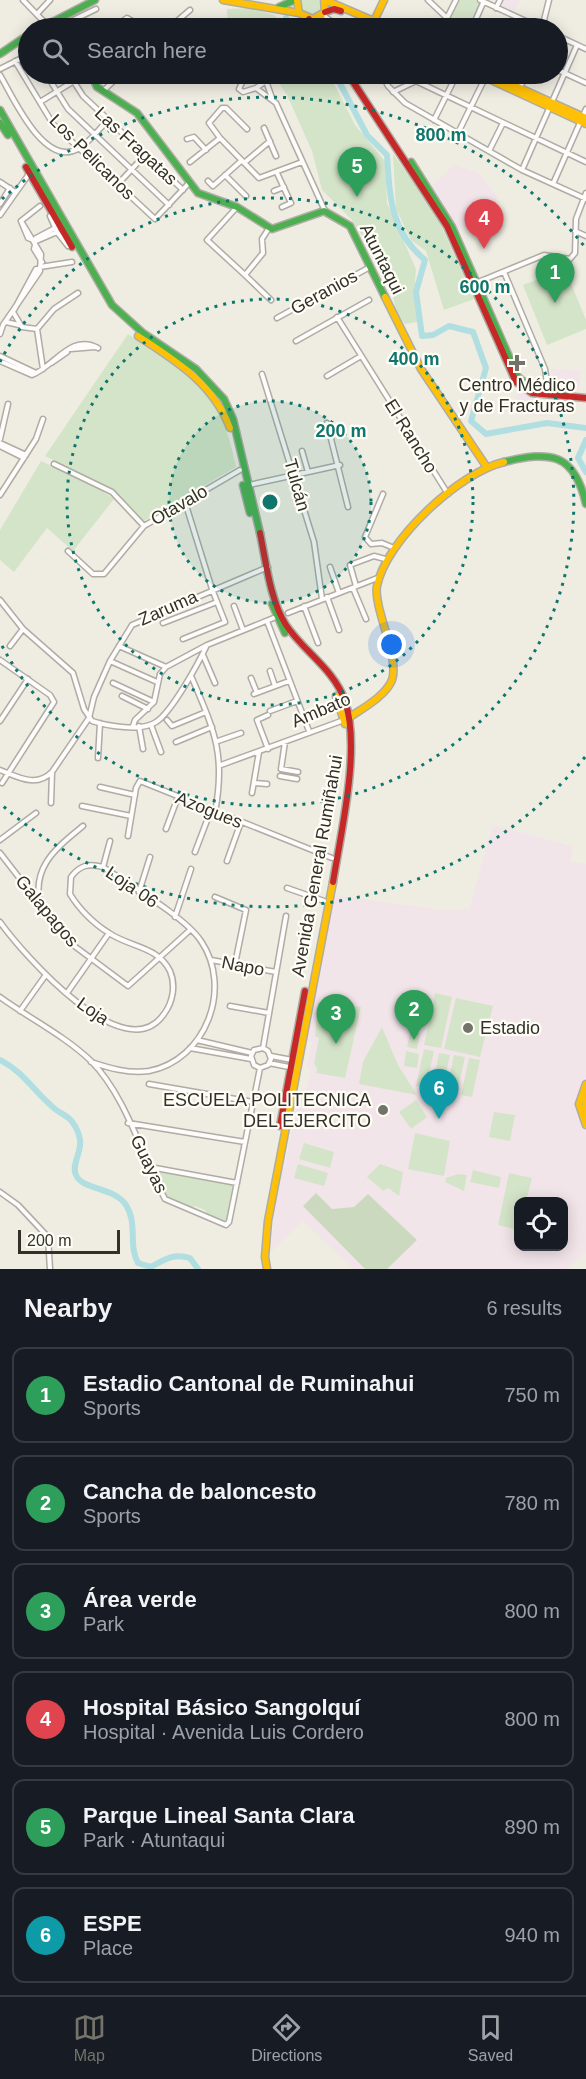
<!DOCTYPE html>
<html lang="en">
<head>
<meta charset="utf-8">
<style>
	body { margin:0; font-family:Arial,sans-serif; background:#20242c; color:#f1f3f6 }
	.controls { position:absolute; right:18px; bottom:18px; display:grid; overflow:hidden; border-radius:12px; box-shadow:0 3px 15px #0003 }
	.controls button { width:54px; height:54px; display:grid; place-items:center; padding:0; border:0; border-bottom:2px solid #363941; background:#171b24; color:#f1f3f6; font:30px sans-serif }
	.scale { position:absolute; left:18px; bottom:15px; width:102px; box-sizing:border-box; padding-left:6px; border:3px solid #323129; border-top:0; font-size:16px; line-height:21px; white-space:nowrap; color:#323129; -webkit-text-stroke:4px #fffef6; paint-order:stroke }
	.you { position:absolute; left:392px; top:645px; width:21px; height:21px; margin:-15px; border:4px solid #fff; border-radius:50%; background:#1a73e8; box-shadow:0 0 0 9px #1a73e833 }
	.badge { display:grid; place-items:center; width:39px; height:39px; border-radius:50%; background:#74736a; color:#fff; font-size:20px; font-weight:700 }
	.pin { position:absolute; translate:-50% -50px; filter:drop-shadow(0 2px 3px #0008) }
	.pin::after { content:''; position:absolute; top:32px; width:21px; height:18px; background:inherit; clip-path:polygon(0 0,100% 0,50% 100%) }
	.list { margin:0; padding:0; list-style:none }
	h2 { display:flex; justify-content:space-between; align-items:center; height:78px; margin:0; padding:0 24px; font-size:26px }
	h2 small { font-size:20px; font-weight:400; color:#9ea1a6 }
	.list li { display:grid; grid-template-columns:39px 1fr auto; gap:18px; align-items:center; box-sizing:border-box; height:96px; margin:0 12px 12px; padding:0 12px; border:2px solid #363941; border-radius:12px }
	.list b { display:block; font-size:22px; white-space:nowrap }
	.list p { margin:0; font-size:20px; white-space:nowrap; color:#9ea1a6 }
	.list em { font-size:20px; font-style:normal; color:#9ea1a6 }
	.icon { flex:none; width:33px; height:33px; fill:none; stroke:currentColor; stroke-width:2; stroke-linecap:round; stroke-linejoin:round }
	.map { position:relative; flex:none; width:586px; height:1269px; overflow:hidden }
	.search { position:absolute; background:#171b24; box-shadow:0 3px 15px #0003; left:18px; right:18px; top:18px; height:66px; display:flex; align-items:center; gap:15px; box-sizing:border-box; padding:0 21px; border-radius:33px; color:#9ea1a6; font-size:22px }
	.sheet { height:726px; background:#171b24 }
	nav { display:flex; justify-content:space-around; align-items:center; box-sizing:border-box; height:84px; border-top:2px solid #363941; background:#171b24; font-size:16px; color:#9ea1a6 }
	nav a { display:grid; justify-items:center; gap:3px }
	nav .on { color:#74736a }
	.map>svg:first-child { display:block }
</style>
</head>
<body>
<div class="map">
<svg width="586" height="1269" viewBox="0 0 586 1269">
	<rect width="100%" height="100%" fill="#efede2"/>
	<path fill="#f2e5e9" fill-rule="evenodd" d="M502 0H520L515 12 500 6Z
		M455 164 479 173 498 197 491 218 458 231 431 186Z
		M551 369 581 371 579 389 550 387Z
		M521 390 532 395 567 400 566 408 548 417 504 412Z
		M493 825 572 846 571 861 586 864V1079L579 1089 576 1108 586 1131V1251L568 1269H353L303 1221 270 1253 279 1177 286 1160 298 1099H304L311 1070 307 1066 312 1042 308 1041 312 999 332 895 436 909H469ZM518 1202H564V1246H518Z"/>
	<path fill="#d4e4c8" d="M301 0H319L321 10 311 16 304 13Z
		M460 0H475L481 5 471 28H445Z
		M252 8 274 15 289 28H228L227 9Z
		M273 74H329L355 125 385 161 387 203 416 269 415 281 421 307 417 322 405 324 396 312 393 296 366 242 351 219 322 190 312 151 287 95Z
		M393 154 435 212 474 299 444 310 426 251 411 240 396 209Z
		M565 269 586 320V329L547 345 523 285Z
		M128 334C194 377 220 386 236 467L144 521 112 489 45 456Z
		M41 461 90 483 114 499 73 551 47 528 14 572 0 560V530Z
		M419 991 428 994 425 1010 416 1008Z
		M435 993 452 997 441 1048 424 1045Z
		M456 998 493 1006 480 1057 444 1049Z
		M318 1002 361 1007 345 1078 316 1073 317 1068 314 1064 319 1038 315 1036Z
		M415 1011 424 1013 421 1029 411 1027Z
		M382 1027 398 1065 417 1095 359 1084 363 1062Z
		M411 1031 420 1033 417 1049 407 1047Z
		M424 1049 434 1051 426 1088 416 1086Z
		M406 1051 419 1054 417 1068 404 1066Z
		M439 1053 450 1055 442 1092 432 1090Z
		M454 1055 465 1057 457 1094 446 1092Z
		M469 1058 480 1060 472 1097 461 1095Z
		M416 1100 427 1117 411 1129 399 1112Z
		M494 1112 515 1115 510 1141 489 1137Z
		M415 1133 450 1141 444 1176 408 1169Z
		M304 1143 334 1152 330 1168 299 1159Z
		M298 1164 328 1173 324 1186 294 1178Z
		M380 1164 403 1172 399 1196 388 1188 383 1191 367 1177Z
		M157 1170 233 1184 226 1221 207 1214 205 1210 195 1206 191 1208 168 1198Z
		M473 1170 501 1177 499 1188 470 1182Z
		M509 1173 532 1178 526 1201 518 1202V1230L498 1225Z
		M458 1174 467 1175 464 1191 445 1182 446 1178Z"/>
	<path fill="#cbdabe" d="M316 1193 332 1209 354 1207 368 1194 417 1240 387 1269H365L303 1206Z"/>
	<g fill="none" stroke-linecap="round" stroke-linejoin="round">
		<path stroke="#b1dee1" stroke-width="6" d="M286 18 295 28
			M335 74 367 135 387 155C390 197 390 231 425 260L416 292 422 336 433 335 449 326 473 332 486 368 471 421 486 434 547 423 586 428
			M586 440 578 458 586 472
			M0 1060C24 1072 35 1093 55 1109 61 1114 69 1116 73 1123 76 1127 79 1134 80 1140 82 1152 71 1165 76 1175 82 1190 114 1187 126 1205 138 1224 128 1245 138 1263L151 1267C165 1259 174 1253 190 1258L198 1269"/>
		<g stroke="#aeaca4" stroke-width="7">
			<path id="street" d="M23 0 47 25
				M428 0 447 18
				M480 0 541 28
				M496 8 500 0
				M37 14 50 0
				M323 15 340 28
				M57 28 96 9
				M113 28 127 18 145 28
				M169 28 190 10
				M442 28 456 0
				M472 28 483 3
				M542 28 549 0
				M558 36 586 49
				M15 61 53 124 155 219 189 183
				M0 69 28 55
				M558 70 586 83
				M46 74 68 109 169 205
				M69 74 83 96 183 190
				M246 74 239 89 243 92 256 88 276 103 325 211
				M382 74 388 86 405 103 522 170 586 199
				M0 75C13 97 44 168 78 149 89 143 99 129 108 120
				M416 81 586 162
				M256 88 266 81 272 98
				M519 89 527 74
				M103 91 121 74
				M393 92 416 81 420 74
				M40 102 74 81
				M434 120 457 74
				M264 128 276 156
				M458 133 485 78
				M220 138 209 123 222 108H226L247 129
				M187 139 194 137 206 150
				M489 151 503 123
				M190 162 220 138 259 178 302 162
				M244 163 270 141
				M522 170 577 45
				M277 173 291 203 282 207
				M225 175 246 196
				M208 181 213 186 241 161
				M0 182 15 192
				M118 184 145 155
				M553 184 586 109
				M274 191 284 187
				M0 204 10 188
				M237 207 207 240 245 275 263 253 262 239 269 228
				M0 215 29 174
				M50 216 57 232 68 246
				M21 221 40 206
				M21 221 28 238 31 239
				M575 231 586 236
				M34 242 36 238 55 228
				M34 242 57 232
				M35 245 34 249 42 262
				M40 267 72 262
				M504 272 545 369 548 391
				M245 275 271 300
				M476 283 544 255 570 259 575 253 576 219 586 193
				M14 310 36 269H39
				M13 312 22 327 37 329
				M337 317 448 494
				M277 318 370 267
				M6 322 19 325
				M0 334 3 325 40 271 41 254 21 221
				M296 341 369 300
				M71 349 95 347
				M0 356 36 373
				M0 361 32 375C55 366 71 333 98 348
				M51 363 67 352
				M43 369 37 329 54 309 78 293
				M262 374 314 542 322 599
				M327 376 361 356
				M327 423 348 507
				M0 439 8 404
				M0 443 26 455
				M0 446 24 458
				M302 451 308 472
				M54 464 112 492 144 526
				M249 485 340 465
				M383 494 365 537 371 544 382 543 394 548
				M0 495 36 439 43 419
				M68 551 93 574H104L144 526 240 470
				M330 567 339 593
				M356 586 350 565 374 556 385 559
				M353 588 366 619
				M327 597 339 630
				M0 600 23 629 73 673 84 709 92 721C107 726 142 732 156 722 172 712 199 662 207 645L276 617
				M234 606 243 630
				M304 606 318 643
				M288 613 380 577
				M267 621 309 731
				M163 623 217 602
				M183 639 225 622 212 589 185 502
				M10 646 23 629
				M119 646 166 667
				M203 655 215 683
				M0 660 50 695 54 702 2 783
				M110 661 157 682
				M270 671 275 686
				M192 678C214 730 226 754 215 812
				M251 678 257 693
				M113 683 154 702
				M254 694 289 681
				M122 696 148 709
				M270 711 297 701
				M167 720 172 726 206 712
				M0 721 28 679
				M151 725 161 752
				M133 726 135 720 154 702 160 674 166 667 207 645
				M139 726 143 749
				M218 741 241 733
				M176 742 212 727
				M285 742 281 769 298 772
				M268 749 257 720 268 715
				M98 758 100 723
				M221 765 344 720
				M0 770C18 777 36 788 52 772L89 718 94 697 110 661 132 625 268 567
				M280 776 297 779
				M255 783 267 784
				M100 787 135 795
				M252 793 259 752
				M51 803 52 773
				M82 806 131 816
				M166 829 178 797
				M128 836 136 788 140 781 332 858
				M0 840 36 813
				M195 852 211 810
				M0 853 69 942 128 986 190 930
				M227 861 241 822
				M103 867 110 841
				M287 888 324 901
				M139 892 150 857
				M215 897 246 910 235 964
				M41 908C30 868 55 849 83 826
				M175 917 191 869
				M0 922C23 954 125 1071 164 1014 173 1002 176 985 170 971 158 946 129 947 109 933 94 924 79 909 70 894L71 877C80 865 89 863 103 867 129 885 184 916 201 941 233 988 206 1060 149 1071 129 1074 109 1068 91 1062
				M211 960 276 972
				M67 993 109 933
				M0 997C29 1018 65 1036 91 1061 126 1096 142 1156 165 1199L226 1225 229 1222 260 1068
				M230 1006 269 1013
				M20 1011 45 976
				M197 1040 252 1053
				M190 1048 251 1059
				M263 1048 286 916
				M271 1056 292 1060
				M269 1063 289 1067
				M260 1068 254 1065 251 1056 254 1050 263 1048
				M260 1068 268 1065 271 1059 268 1051 263 1048
				M149 1084 253 1102
				M128 1123 245 1142
				M150 1167 237 1183
				M0 1192 18 1205 48 1237 50 1269"/>
		</g>
		<g stroke="#aeaca4" stroke-width="9">
			<path id="fast" d="M279 7 295 0
				M41 28 95 0
				M0 54 28 35
				M91 74 97 87 137 113 198 193 237 207 272 229 324 211 350 226 385 297
				M0 110 112 305 143 333 196 369 224 399 233 419 260 533
				M0 123 8 135
				M411 162 452 227 518 377 533 389 562 392
				M504 462C550 451 574 452 586 504
				M243 485 250 513
				M272 604 285 633"/>
		</g>
		<g stroke="#aeaca4" stroke-width="9">
			<path id="slow" d="M223 0 299 13
				M297 0 299 13 313 19 325 12 324 0
				M325 0 390 28
				M321 16 324 28
				M374 21 384 0
				M478 74 586 124
				M489 74 586 118
				M385 297 421 369 486 466
				M138 336C176 361 213 383 230 428
				M336 696 345 724
				M347 719C361 709 385 697 392 680 400 658 373 607 377 586 386 540 460 472 504 462
				M586 1084 579 1104 586 1125
				M586 1094V1113
				M267 1269 265 1257 268 1221 333 882"/>
		</g>
		<g stroke="#aeaca4" stroke-width="9">
			<path id="jam" d="M325 12 334 9 341 11
				M309 19 317 28
				M348 74 447 226 516 382 532 393 586 398
				M26 167 72 247
				M260 533C266 562 270 600 286 625 304 652 334 669 345 701 361 748 341 832 333 882
				M280 1126 305 991"/>
		</g>
		<use href="#street" stroke="#fdfcfb" stroke-width="4"/>
		<use href="#fast" stroke="#4caf50" stroke-width="6"/>
		<use href="#slow" stroke="#ffc107" stroke-width="6"/>
		<use href="#jam" stroke="#c62828" stroke-width="6"/>
	</g>
	<circle cx="270" cy="502" r="101" fill="#0f766e" fill-opacity=".12"/>
	<g fill="none" stroke="#0f766e" stroke-width="3" stroke-dasharray="3 6">
		<circle cx="270" cy="502" r="101"/>
		<circle cx="270" cy="502" r="203"/>
		<path d="M0 362A304 304 0 1 1 0 642"/>
		<path d="M585 757A405 405 0 0 1 2 805M2 199A405 405 0 0 1 585 247"/>
	</g>
	<g fill="#74736a" stroke="#fffef6" stroke-width="2">
		<path d="M514 354h6v6h6v6h-6v6h-6v-6h-6v-6h6z"/>
		<circle cx="468" cy="1028" r="6"/>
		<circle cx="383" cy="1110" r="6"/>
	</g>
	<g text-anchor="middle" stroke-width="4.5" stroke-linejoin="round" paint-order="stroke">
		<g font-size="18" fill="#323129" stroke="#fffef6">
			<text transform="translate(136 146) rotate(43)" y="6">Las Fragatas</text>
			<text transform="translate(92 157) rotate(45)" y="6">Los Pelicanos</text>
			<text transform="translate(382 259) rotate(63)" y="6">Atuntaqui</text>
			<text transform="translate(324 292) rotate(-29)" y="6">Geranios</text>
			<text transform="translate(411 436) rotate(58)" y="6">El Rancho</text>
			<text transform="translate(297 485) rotate(74)" y="6">Tulcán</text>
			<text transform="translate(179 505) rotate(-30)" y="6">Otavalo</text>
			<text transform="translate(168 608) rotate(-24)" y="6">Zaruma</text>
			<text transform="translate(321 710) rotate(-23)" y="6">Ambato</text>
			<text transform="translate(209 810) rotate(22)" y="6">Azogues</text>
			<text transform="translate(317 866) rotate(-80)" y="6">Avenida General Rumiñahui</text>
			<text transform="translate(132 887) rotate(34)" y="6">Loja 06</text>
			<text transform="translate(47 911) rotate(50)" y="6">Galapagos</text>
			<text transform="translate(243 966) rotate(11)" y="6">Napo</text>
			<text transform="translate(93 1011) rotate(35)" y="6">Loja</text>
			<text transform="translate(149 1164) rotate(64)" y="6">Guayas</text>
		</g>
		<g font-size="18" fill="#323129" stroke="#fffef6">
			<text x="517" y="391">Centro Médico<tspan x="517" dy="21">y de Fracturas</tspan></text>
			<text x="480" y="1034" text-anchor="start">Estadio</text>
			<text x="371" y="1106" text-anchor="end">ESCUELA POLITECNICA<tspan x="371" dy="21">DEL EJERCITO</tspan></text>
		</g>
	</g>
	<circle cx="270" cy="502" r="9" fill="#0f766e" stroke="#fffef6" stroke-width="3"/>
	<g font-size="18" text-anchor="middle" font-weight="bold" fill="#0f766e" stroke="#fffef6" stroke-width="4.5" stroke-linejoin="round" paint-order="stroke">
		<text x="441" y="141">800 m</text>
		<text x="485" y="293">600 m</text>
		<text x="414" y="365">400 m</text>
		<text x="341" y="437">200 m</text>
	</g>
</svg>
<div class="controls">
<button><svg class="icon" aria-label="locate" viewBox="0 0 24 24"><circle cx="12" cy="12" r="6"/><path d="M12 2v4M12 18v4M2 12h4M18 12h4"/></svg></button>
</div>
<div class="scale">200 m</div>
<div class="you"></div>
<div class="pin badge" style="left:555px;top:303px;background:#2e9e5b">1</div>
<div class="pin badge" style="left:414px;top:1040px;background:#2e9e5b">2</div>
<div class="pin badge" style="left:336px;top:1044px;background:#2e9e5b">3</div>
<div class="pin badge" style="left:484px;top:249px;background:#e0444e">4</div>
<div class="pin badge" style="left:357px;top:197px;background:#2e9e5b">5</div>
<div class="pin badge" style="left:439px;top:1119px;background:#0f9aa8">6</div>
<div class="search"><svg class="icon" aria-label="search" viewBox="0 0 24 24"><circle cx="10" cy="10" r="6"/><path d="M15 15l6 6"/></svg>Search here</div>
</div>
<section class="sheet">
<h2>Nearby<small>6 results</small></h2>
<ul class="list">
<li><span class="badge" style="background:#2e9e5b">1</span><div><b>Estadio Cantonal de Ruminahui</b><p>Sports</p></div><em>750 m</em></li>
<li><span class="badge" style="background:#2e9e5b">2</span><div><b>Cancha de baloncesto</b><p>Sports</p></div><em>780 m</em></li>
<li><span class="badge" style="background:#2e9e5b">3</span><div><b>Área verde</b><p>Park</p></div><em>800 m</em></li>
<li><span class="badge" style="background:#e0444e">4</span><div><b>Hospital Básico Sangolquí</b><p>Hospital · Avenida Luis Cordero</p></div><em>800 m</em></li>
<li><span class="badge" style="background:#2e9e5b">5</span><div><b>Parque Lineal Santa Clara</b><p>Park · Atuntaqui</p></div><em>890 m</em></li>
<li><span class="badge" style="background:#0f9aa8">6</span><div><b>ESPE</b><p>Place</p></div><em>940 m</em></li>
</ul>
</section>
<nav>
<a class="on"><svg class="icon" aria-label="map" viewBox="0 0 24 24"><path d="M3 6l6-2 6 2 6-2v14l-6 2-6-2-6 2zM9 4v14M15 6v14"/></svg>Map</a>
<a><svg class="icon" aria-label="directions" viewBox="0 0 24 24"><path d="M12 3l9 9-9 9-9-9zM9 14v-3h6M13 9l2 2-2 2"/></svg>Directions</a>
<a><svg class="icon" aria-label="saved" viewBox="0 0 24 24"><path d="M7 4h10v16l-5-4-5 4z"/></svg>Saved</a>
</nav>
</body>
</html>
